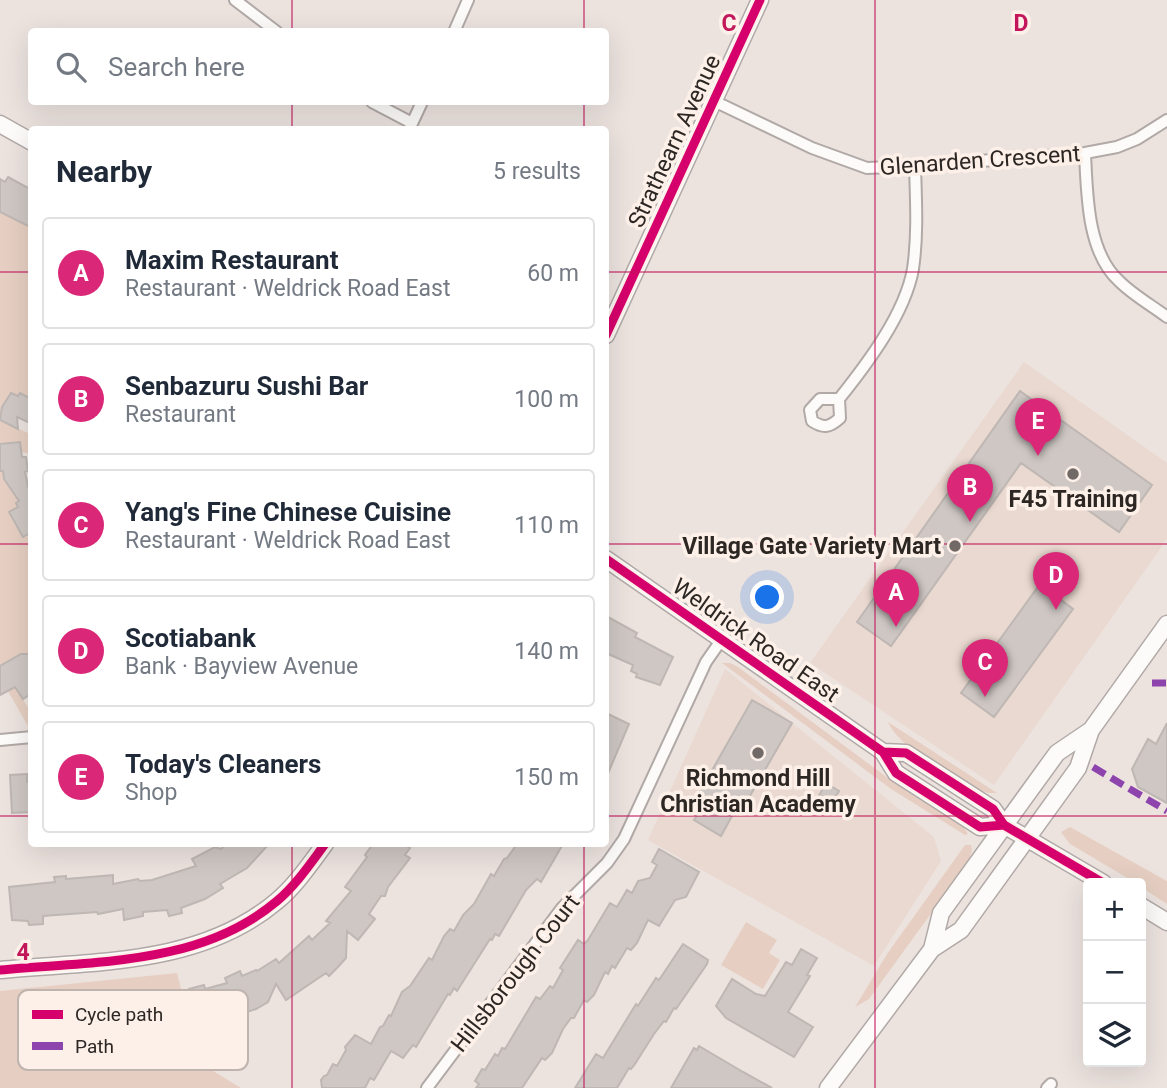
<!DOCTYPE html>
<html lang="en">
<head>
<meta charset="utf-8">
<style>
	body { margin:0; font-family:Roboto,sans-serif; background:#f6f6f7; color:#1f2937 }
	.controls { position:absolute; right:21px; bottom:21px; display:grid; overflow:hidden; border-radius:7px; box-shadow:0 7px 28px #0002 }
	.controls button { width:63px; height:63px; display:grid; place-items:center; padding:0; border:0; border-bottom:2px solid #e0e1e3; background:#fff; color:#1f2937; font:35px sans-serif }
	.you { position:absolute; left:768px; top:598px; width:24px; height:24px; margin:-18px; border:5px solid #fff; border-radius:50%; background:#1a73e8; box-shadow:0 0 0 10px #1a73e833 }
	.badge { display:grid; place-items:center; width:46px; height:46px; border-radius:50%; background:#db2777; color:#fff; font-size:23px; font-weight:700 }
	.pin { position:absolute; translate:-50% -58px; filter:drop-shadow(0 2px 4px #0008) }
	.pin::after { content:''; position:absolute; top:37px; width:24px; height:21px; background:inherit; clip-path:polygon(0 0,100% 0,50% 100%) }
	.list { margin:0; padding:0; list-style:none }
	h2 { display:flex; justify-content:space-between; align-items:center; height:91px; margin:0; padding:0 28px; font-size:30px }
	h2 small { font-size:23px; font-weight:400; color:#747a83 }
	.list li { display:grid; grid-template-columns:46px 1fr auto; gap:21px; align-items:center; box-sizing:border-box; height:112px; margin:0 14px 14px; padding:0 14px; border:2px solid #e0e1e3; border-radius:7px }
	.list b { display:block; font-size:26px; white-space:nowrap }
	.list p { margin:0; font-size:23px; white-space:nowrap; color:#747a83 }
	.list em { font-size:23px; font-style:normal; color:#747a83 }
	.icon { flex:none; width:38px; height:38px; fill:none; stroke:currentColor; stroke-width:2; stroke-linecap:round; stroke-linejoin:round }
	.map { position:relative; flex:none; width:1167px; height:1088px; overflow:hidden }
	.search { position:absolute; background:#fff; box-shadow:0 7px 28px #0002; left:28px; top:28px; width:581px; height:77px; display:flex; align-items:center; gap:18px; box-sizing:border-box; padding:0 24px; border-radius:7px; color:#747a83; font-size:26px }
	.panel { position:absolute; background:#fff; box-shadow:0 7px 28px #0002; left:28px; top:126px; width:581px; height:721px; border-radius:7px }
	.map>svg:first-child { display:block }
</style>
</head>
<body>
<div class="map">
<svg width="1167" height="1088" viewBox="0 0 1167 1088">
	<rect width="100%" height="100%" fill="#ece3df"/>
	<path fill="#ead9d0" d="M1024 362 1167 463V539L994 785 810 663Z
		M725 669 934 837 941 861 874 966 648 840Z"/>
	<path fill="#e6cfc2" d="M0 206 2 213 20 222 23 216 32 228 31 396 30 398 20 393 18 396 11 393 0 415Z
		M0 420 28 433 31 430V454L21 452 20 442 0 444Z
		M0 471H3L5 481 31 477V486L15 495 19 501 16 503 18 507 10 512 23 537 31 532V655L12 661 10 660 5 663 13 677 10 680 31 712V727L29 728 0 677Z
		M722 663H730L738 667 896 784 962 825 968 834 965 835 891 789Z
		M888 722 997 793H988L979 790C954 774 899 749 888 722Z
		M1070 827 1167 881V904L1141 887V883H1136L1070 844 1061 832Z
		M965 845H971L972 851 967 864 869 999 855 1007 887 954Z
		M746 922 777 940 769 953 780 960 763 989 721 965Z
		M177 973 200 1063 241 1088H0V991Z"/>
	<path fill="#cec7c4" stroke="#beb7b3" stroke-width="2" d="M8 177 32 190V228L0 212V179L5 182Z
		M1020 391 1152 485 1119 532 1021 463 891 646 857 622Z
		M11 393 18 396 20 393 32 399V424L17 417 18 429 0 420 2 407Z
		M20 442 22 457H26L28 471 25 472 28 487 32 493V532L23 537 9 512 18 507 16 503 19 501 4 479 3 471H0V444Z
		M1040 584 1073 609 994 717 961 693Z
		M606 616 637 633 635 637 673 657 660 685 636 677 637 674 631 671 633 665 606 653Z
		M21 654H32V693L23 699 15 687 0 695V666Z
		M752 700 792 723 743 808 738 805 721 836 694 820 698 814 690 809Z
		M606 713 629 724 606 778Z
		M1167 723V803L1138 787 1132 769 1148 739 1156 744Z
		M27 774V782L32 781V812L12 813 10 775Z
		M826 783 839 791 829 808 816 801Z
		M226 844H269L247 868 220 884 223 888 205 899 181 908 182 913 169 916 167 910 143 912V916L124 920 123 909 98 914 97 912 43 916V924L29 925 28 921 12 920 9 887 55 882 54 877 66 876V879L113 875V884L138 879 140 881 152 880 196 866 192 859 215 847 221 849Z
		M373 844H403L410 848 405 855 410 858 388 887 385 896H381L369 914 375 919 358 940 347 931 346 958 337 968 329 976 326 973 286 1000 276 984 268 1002 256 1009 201 1027 189 989 204 985 205 989 227 983 225 978 240 971 242 976 256 970 257 971 276 959 279 963 309 936 312 940 330 923 326 921 351 891 345 887 367 857 365 855Z
		M517 844H563L541 882 537 879 526 890 499 936 495 934 492 940 490 939 457 991 454 988 450 995 448 994 416 1047 413 1045 403 1058 391 1051 374 1080 370 1078 365 1088H322L321 1080 324 1076 327 1075 333 1064 337 1066 346 1050 345 1047 355 1035 371 1044 380 1027 383 1026 389 1015 391 1016 402 992 410 986 429 958 432 960 444 936 450 929 454 931 463 915 474 904 491 874 494 876 504 859 507 858Z
		M659 849 699 872 686 897 675 900 659 926 648 920 637 943 631 950 627 948 615 968 612 966 608 974 605 972 594 995 587 1002 584 1000 574 1018H571L563 1029 552 1053 545 1060 542 1058 522 1088H476L479 1084 475 1081 482 1069 485 1070 495 1054 498 1056 502 1048 505 1049 536 997 540 999 550 986 553 988 563 970 560 968 578 940 584 944 588 940 610 903 617 907 627 890 632 893 638 881 650 878 657 865 652 862Z
		M683 944 708 960 707 964 676 1009 674 1008 666 1022 664 1021 654 1034 635 1064 631 1069 629 1068 617 1088H575L596 1054 603 1058 636 1004 638 1006 656 978 659 980Z
		M801 949 817 958 807 975 810 976 788 1012 813 1027 794 1057 726 1018 716 1006 732 979 756 994 765 996 786 962 792 965Z
		M699 1046 743 1072 772 1088H671L694 1048 697 1050Z"/>
	<g fill="none" stroke-linecap="round" stroke-linejoin="round">
		<g stroke="#b1a9a6" stroke-width="14">
			<path id="street" d="M235 0 277 32
				M454 32 468 0
				M714 101 812 148 867 168 915 166 1085 153 1117 147 1137 139 1167 120
				M372 102 412 123
				M409 130 422 102
				M1085 153C1087 194 1087 252 1119 281 1133 295 1151 305 1167 317
				M839 399 840 418C830 427 824 429 812 421L810 410 820 399H839C867 364 905 314 913 269 918 234 916 201 915 166
				M0 740 32 737
				M427 1088 562 908 607 863 624 839 706 662 722 639
				M1047 1088 1051 1084"/>
		</g>
		<g stroke="#b1a9a6" stroke-width="19">
			<path id="secondary" d="M0 124 32 142
				M606 335 760 0
				M606 559 883 752 896 773 980 827 1004 825
				M883 752 906 753 993 809 1004 825 1103 883
				M1141 906 1167 922
				M932 949 941 913 1057 753 1091 730
				M0 970C94 961 200 966 277 901 296 885 310 864 325 844
				M828 1088 932 949 961 930 1078 768 1091 730 1167 624"/>
		</g>
		<use href="#street" stroke="#fcfbfa" stroke-width="10"/>
		<use href="#secondary" stroke="#fcfbfa" stroke-width="16"/>
		<path stroke="#8e44ad" stroke-width="7" stroke-dasharray="14 7" stroke-linecap="butt" d="M1152 683H1167
			M1093 767 1167 811"/>
		<g stroke="#fdf0e9" stroke-width="13">
			<path id="cycleway" d="M606 335 760 0
				M606 559 883 752 896 773 980 827 1004 825
				M883 752 906 753 993 809 1004 825 1103 883
				M0 970C94 961 200 966 277 901 296 885 310 864 325 844"/>
		</g>
		<use href="#cycleway" stroke="#d6006c" stroke-width="9"/>
	</g>
	<path fill="none" stroke="#c2185b" stroke-width="2" stroke-opacity="0.55" d="M292 0V32M584 0V32M875 0V1088M292 102V130M584 102V130M0 272H32M606 272H1167M0 544H32M606 544H1167M0 816H32M606 816H1167M292 844V1088M584 844V1088"/>
	<g fill="#706965" stroke="#fdf0e9" stroke-width="2.5">
		<circle cx="1073" cy="474" r="7"/>
		<circle cx="955" cy="546" r="7"/>
		<circle cx="758" cy="753" r="7"/>
	</g>
	<g text-anchor="middle" stroke-width="7" stroke-linejoin="round" paint-order="stroke">
		<g font-size="23" fill="#2d2724" stroke="#fdf0e9">
			<text transform="translate(674 141) rotate(-65)" y="8">Strathearn Avenue</text>
			<text transform="translate(980 160) rotate(-4)" y="8">Glenarden Crescent</text>
			<text transform="translate(756 640) rotate(35)" y="8">Weldrick Road East</text>
			<text transform="translate(515 973) rotate(-52)" y="8">Hillsborough Court</text>
		</g>
		<g font-size="23" font-weight="bold" fill="#2d2724" stroke="#fdf0e9">
			<text x="1073" y="507">F45 Training</text>
			<text x="941" y="554" text-anchor="end">Village Gate Variety Mart</text>
			<text x="758" y="786">Richmond Hill<tspan x="758" dy="26">Christian Academy</tspan></text>
		</g>
	</g>
	<rect x="18" y="990" width="230" height="80" rx="10" fill="#fdf0e9" stroke="#bfb4ae" stroke-width="2"/>
	<rect x="32" y="1010" width="31" height="9" fill="#d6006c"/>
	<rect x="32" y="1042" width="31" height="8" fill="#8e44ad"/>
	<g font-size="19" fill="#2d2724">
		<text x="75" y="1021">Cycle path</text>
		<text x="75" y="1053">Path</text>
	</g>
	<g font-size="23" text-anchor="middle" font-weight="bold" fill="#c2185b" stroke="#fdf0e9" stroke-width="7" stroke-linejoin="round" paint-order="stroke">
		<text x="729" y="31">C</text>
		<text x="1021" y="31">D</text>
		<text x="23" y="960">4</text>
	</g>
</svg>
<div class="controls">
<button>+</button>
<button>−</button>
<button><svg class="icon" aria-label="layers" viewBox="0 0 24 24"><path d="M12 4l9 5-9 5-9-5zM3 14l9 5 9-5"/></svg></button>
</div>
<div class="you"></div>
<div class="pin badge" style="left:896px;top:627px">A</div>
<div class="pin badge" style="left:970px;top:522px">B</div>
<div class="pin badge" style="left:985px;top:697px">C</div>
<div class="pin badge" style="left:1056px;top:610px">D</div>
<div class="pin badge" style="left:1038px;top:456px">E</div>
<div class="search"><svg class="icon" aria-label="search" viewBox="0 0 24 24"><circle cx="10" cy="10" r="6"/><path d="M15 15l6 6"/></svg>Search here</div>
<section class="panel">
<h2>Nearby<small>5 results</small></h2>
<ul class="list">
<li><span class="badge">A</span><div><b>Maxim Restaurant</b><p>Restaurant · Weldrick Road East</p></div><em>60 m</em></li>
<li><span class="badge">B</span><div><b>Senbazuru Sushi Bar</b><p>Restaurant</p></div><em>100 m</em></li>
<li><span class="badge">C</span><div><b>Yang's Fine Chinese Cuisine</b><p>Restaurant · Weldrick Road East</p></div><em>110 m</em></li>
<li><span class="badge">D</span><div><b>Scotiabank</b><p>Bank · Bayview Avenue</p></div><em>140 m</em></li>
<li><span class="badge">E</span><div><b>Today's Cleaners</b><p>Shop</p></div><em>150 m</em></li>
</ul>
</section>
</div>
</body>
</html>
